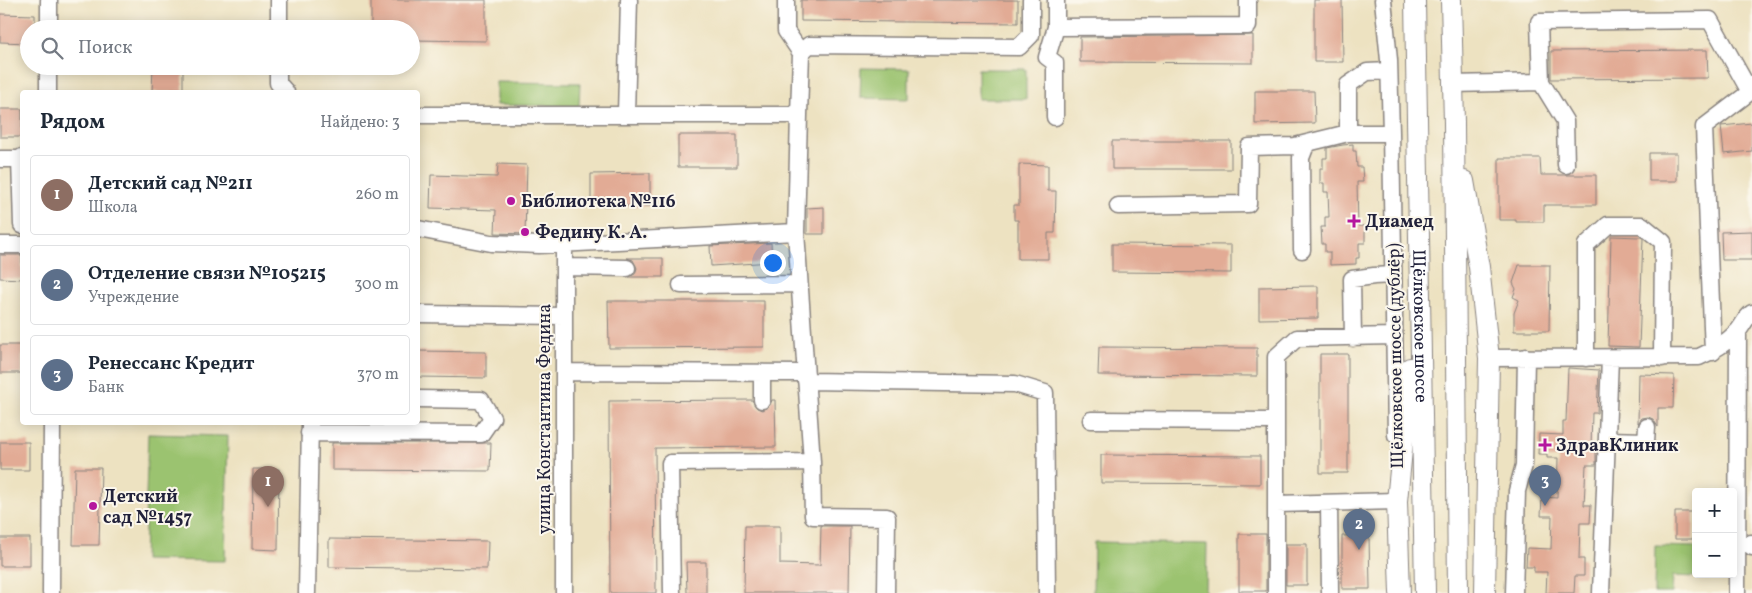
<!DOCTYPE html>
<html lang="ru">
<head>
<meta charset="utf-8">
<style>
	body { margin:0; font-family:Vollkorn,serif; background:#f2f2f3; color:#1f2937 }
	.controls { position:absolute; right:15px; bottom:15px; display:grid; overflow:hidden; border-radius:5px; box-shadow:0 2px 12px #0003 }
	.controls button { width:45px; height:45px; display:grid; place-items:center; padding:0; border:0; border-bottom:1px solid #e0e1e3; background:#fff; color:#1f2937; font:25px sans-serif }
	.you { position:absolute; left:772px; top:262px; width:18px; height:18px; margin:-12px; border:4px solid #fff; border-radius:50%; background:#1a73e8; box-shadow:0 0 0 8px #1a73e833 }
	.badge { display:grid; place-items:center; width:32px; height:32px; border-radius:50%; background:#ea580c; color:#fff; font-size:16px; font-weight:700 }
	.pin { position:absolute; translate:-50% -41px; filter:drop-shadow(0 1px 2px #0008) }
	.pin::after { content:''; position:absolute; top:26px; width:18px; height:15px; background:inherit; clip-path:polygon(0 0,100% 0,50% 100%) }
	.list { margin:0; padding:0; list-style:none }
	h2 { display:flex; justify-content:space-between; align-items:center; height:65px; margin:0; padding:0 20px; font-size:21px }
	h2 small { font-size:16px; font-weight:400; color:#747a83 }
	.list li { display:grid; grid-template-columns:32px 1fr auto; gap:15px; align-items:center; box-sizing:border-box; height:80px; margin:0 10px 10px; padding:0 10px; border:1px solid #e0e1e3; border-radius:5px }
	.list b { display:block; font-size:19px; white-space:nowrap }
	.list p { margin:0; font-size:16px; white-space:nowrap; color:#747a83 }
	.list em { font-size:16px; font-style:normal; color:#747a83 }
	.icon { flex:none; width:28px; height:28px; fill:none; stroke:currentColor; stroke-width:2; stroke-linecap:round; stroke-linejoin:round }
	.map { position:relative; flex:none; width:1752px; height:593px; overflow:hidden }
	.search { position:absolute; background:#fff; box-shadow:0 2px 12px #0003; left:20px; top:20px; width:400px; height:55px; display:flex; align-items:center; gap:12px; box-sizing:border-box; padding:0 18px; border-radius:28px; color:#747a83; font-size:19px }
	.panel { position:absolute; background:#fff; box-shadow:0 2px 12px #0003; left:20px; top:90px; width:400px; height:335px; border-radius:5px }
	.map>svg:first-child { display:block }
</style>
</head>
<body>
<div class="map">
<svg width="1752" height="593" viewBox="0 0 1752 593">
	<rect width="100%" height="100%" fill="#fbf7ec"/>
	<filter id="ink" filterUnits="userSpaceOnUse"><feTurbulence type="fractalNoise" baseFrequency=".02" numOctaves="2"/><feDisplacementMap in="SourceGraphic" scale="10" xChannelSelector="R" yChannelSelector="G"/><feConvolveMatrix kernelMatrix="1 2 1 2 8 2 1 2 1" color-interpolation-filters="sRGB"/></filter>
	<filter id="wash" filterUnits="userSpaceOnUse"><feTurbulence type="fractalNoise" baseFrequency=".0096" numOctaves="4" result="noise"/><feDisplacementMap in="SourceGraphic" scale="20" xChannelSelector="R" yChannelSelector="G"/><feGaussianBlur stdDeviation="1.12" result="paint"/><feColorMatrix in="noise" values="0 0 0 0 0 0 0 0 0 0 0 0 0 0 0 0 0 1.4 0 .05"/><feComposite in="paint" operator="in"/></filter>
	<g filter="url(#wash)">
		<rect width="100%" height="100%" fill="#ede2c1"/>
		<path fill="#9bc36f" stroke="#5e7255" d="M861 68 909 69V99L860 98Z
			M978 69H1026V99H978Z
			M496 82 580 83 579 106 496 105Z
			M148 434 228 436 225 561 144 560Z
			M1094 542 1207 544 1206 593H1093Z
			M1655 546 1696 547V574H1697V577L1673 576 1672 593H1654Z"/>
		<g id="blocks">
			<path fill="#e2ab95" d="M371 0H486V41L411 40V29H371Z
				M801 0H1018V23L801 21Z
				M1314 0H1342L1343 62H1314Z
				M0 14 35 15V29H29V43L0 42Z
				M1253 35V63L1080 62V37Z
				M1707 50 1708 78 1551 79V51Z
				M153 66H183V92H152Z
				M1255 91H1314L1315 123 1255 124Z
				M0 109H22V137H0Z
				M1752 123V151L1724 154 1721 126Z
				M678 135H737V167H678Z
				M1112 141H1231V169H1112Z
				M1353 144V151H1356L1357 167H1362L1363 182H1357L1358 226H1365V243H1359V258H1356V264L1330 265V252H1325V244H1322L1321 227H1325V217H1329L1328 192H1324V183H1320V168H1323V158H1327V148L1343 145Z
				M1649 153H1677V181H1649Z
				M1499 158H1540L1541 175H1596V205H1544V222H1516V220H1499Z
				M498 164 527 165 525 234 495 233 496 210 430 208 431 175 497 177Z
				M1019 164 1048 165V191H1056L1055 233H1048V259H1018V220H1014V205H1019Z
				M650 173V206H591V174Z
				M824 207V234H807V208Z
				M1752 231V260H1722L1721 232Z
				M1611 236 1640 237 1643 238 1639 347 1608 346Z
				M771 243 772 262 711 266 710 246Z
				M1112 244 1231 245V273L1112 272Z
				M0 255H22V279L0 278Z
				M627 258H663V277H629L635 274 637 268 633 260Z
				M1519 265H1550L1549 331H1514V313L1519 300 1513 297 1516 289 1513 283Z
				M1318 286V318L1259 319V287Z
				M608 301H764V347L609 348Z
				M0 345H22V373H0Z
				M1099 347 1257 348V376L1098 375Z
				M418 351 486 352V378L418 377Z
				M1320 354H1348V473H1320Z
				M1568 368 1599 370 1597 413H1592L1591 447H1596V465H1586L1584 505H1591L1590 523H1580L1579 559H1584V576H1575L1574 593H1546L1547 572H1534V567H1526L1527 548 1551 549 1552 516H1541L1542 497 1557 498 1558 458H1547V454H1538L1539 434 1563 435V421H1566Z
				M1639 374 1674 375 1673 408H1658V427L1653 419 1648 417 1642 418 1638 423Z
				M752 400 757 408 762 410 770 405 772 400H775L776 447 655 448 656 593H610L609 401Z
				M0 442H29V470H0Z
				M332 443H491L490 471 332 470Z
				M1101 455 1260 456V484L1101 483Z
				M75 468H101L99 545H73Z
				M253 469H279L278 550 252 549Z
				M1675 512H1694L1693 539H1675Z
				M745 526H780V564L820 565 821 526H850L849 593H744Z
				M1239 534H1266V591H1239Z
				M1369 535 1370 589H1342V536Z
				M0 538H30V566H0Z
				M329 539 488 541 487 569 329 567Z
				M1286 544H1307V585H1286Z
				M686 562H706V593H687Z"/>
		</g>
	</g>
	<g filter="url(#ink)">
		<use href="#blocks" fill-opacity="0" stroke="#88827e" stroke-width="1"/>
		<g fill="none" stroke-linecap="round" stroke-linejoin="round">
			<g stroke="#88827e" stroke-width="19">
				<path id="minor" d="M786 0V31L801 53 799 115
					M1383 0 1389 60 1391 133 1396 435
					M1056 27 1248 26V0
					M49 29V0
					M279 29V0
					M801 53 809 45 1019 47 1031 35V0
					M278 66V83L286 92
					M1541 82 1565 121 1566 165
					M1452 84 1541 82 1539 22 1710 20 1750 92H1752
					M48 92V66
					M626 114 629 0
					M418 115H799L796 232 812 462 813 516 887 517 886 593
					M1055 117V63L1047 57 1056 27V0
					M1348 133V85L1367 72 1389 71
					M22 157 20 159 22 225
					M0 159H20
					M1118 206 1248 204 1249 147 1295 146 1348 133H1391
					M418 229 491 243 539 245 796 232
					M0 245H22
					M1302 250 1301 158 1306 145
					M564 267 627 268
					M681 285 799 284
					M418 314 564 316
					M1353 338 1352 279 1374 276 1393 275
					M1713 352 1704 127 1750 92
					M1489 358 1699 357C1713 351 1726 343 1737 332 1743 326 1745 318 1752 313
					M1586 358V245L1608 225H1642L1663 242 1662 358
					M564 372 806 373
					M762 373V400
					M806 381 1015 384 1045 393 1047 593
					M1091 420 1276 421
					M309 433 481 434 492 418 481 400 418 399
					M1607 440 1646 441 1647 427
					M1329 503 1330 593
					M1276 504 1397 501V489
					M1751 543 1752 547
					M51 593 52 422
					M307 593 310 422
					M564 593V245
					M672 593 670 463 812 462
					M1276 593V357L1297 338 1394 336
					M1514 593 1517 491 1524 465 1526 357
					M1601 593 1610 358
					M1737 593 1738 331"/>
			</g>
			<g stroke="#88827e" stroke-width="22">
				<g id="major">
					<path id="s1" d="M1415 0 1425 593"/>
					<path d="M1451 0 1454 123 1458 593"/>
					<path d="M1464 181 1479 267 1489 358 1485 593"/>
					<path d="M1400 593 1397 501 1410 368"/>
				</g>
			</g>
			<use href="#minor" stroke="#fff" stroke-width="16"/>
			<use href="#major" stroke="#fff" stroke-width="20"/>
		</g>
	</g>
	<g fill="#b5179e" stroke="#fbf7ec" stroke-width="2">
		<circle cx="511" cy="201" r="5"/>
		<path d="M1351.5 213.5h5v5h5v5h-5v5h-5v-5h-5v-5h5z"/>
		<circle cx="525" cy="232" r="5"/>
		<path d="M1542.5 437.5h5v5h5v5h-5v5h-5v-5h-5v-5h5z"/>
		<circle cx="93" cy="506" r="5"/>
	</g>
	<g text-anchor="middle" stroke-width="4" stroke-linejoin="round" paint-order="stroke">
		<g font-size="18" font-weight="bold" fill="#22223b" stroke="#fbf7ec" text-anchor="start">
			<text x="521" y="207">Библиотека №116</text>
			<text x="1365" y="227">Диамед</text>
			<text x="535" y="238">Федину К. А.</text>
			<text x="1556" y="451">ЗдравКлиник</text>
			<text x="103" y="502">Детский<tspan x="103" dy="21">сад №1457</tspan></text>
		</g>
		<g font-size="18" fill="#22223b" stroke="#fbf7ec">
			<text dy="6" stroke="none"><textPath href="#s1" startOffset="326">Щёлковское шоссе</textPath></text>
			<text transform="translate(1395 356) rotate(-91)" y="6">Щёлковское шоссе (дублёр)</text>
			<text transform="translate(544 419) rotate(-90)" y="6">улица Константина Федина</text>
		</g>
	</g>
</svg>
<div class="controls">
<button>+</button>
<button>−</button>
</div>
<div class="you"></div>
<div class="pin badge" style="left:268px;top:507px;background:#8d6e63">1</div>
<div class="pin badge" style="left:1359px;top:550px;background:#5c6f8a">2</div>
<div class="pin badge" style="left:1545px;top:506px;background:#5c6f8a">3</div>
<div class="search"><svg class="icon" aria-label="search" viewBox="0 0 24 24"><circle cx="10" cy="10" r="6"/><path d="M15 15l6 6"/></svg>Поиск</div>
<section class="panel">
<h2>Рядом<small>Найдено: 3</small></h2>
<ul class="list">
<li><span class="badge" style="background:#8d6e63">1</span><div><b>Детский сад №211</b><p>Школа</p></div><em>260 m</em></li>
<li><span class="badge" style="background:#5c6f8a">2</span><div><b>Отделение связи №105215</b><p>Учреждение</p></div><em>300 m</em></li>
<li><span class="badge" style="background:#5c6f8a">3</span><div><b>Ренессанс Кредит</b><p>Банк</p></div><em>370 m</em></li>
</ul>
</section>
</div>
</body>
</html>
